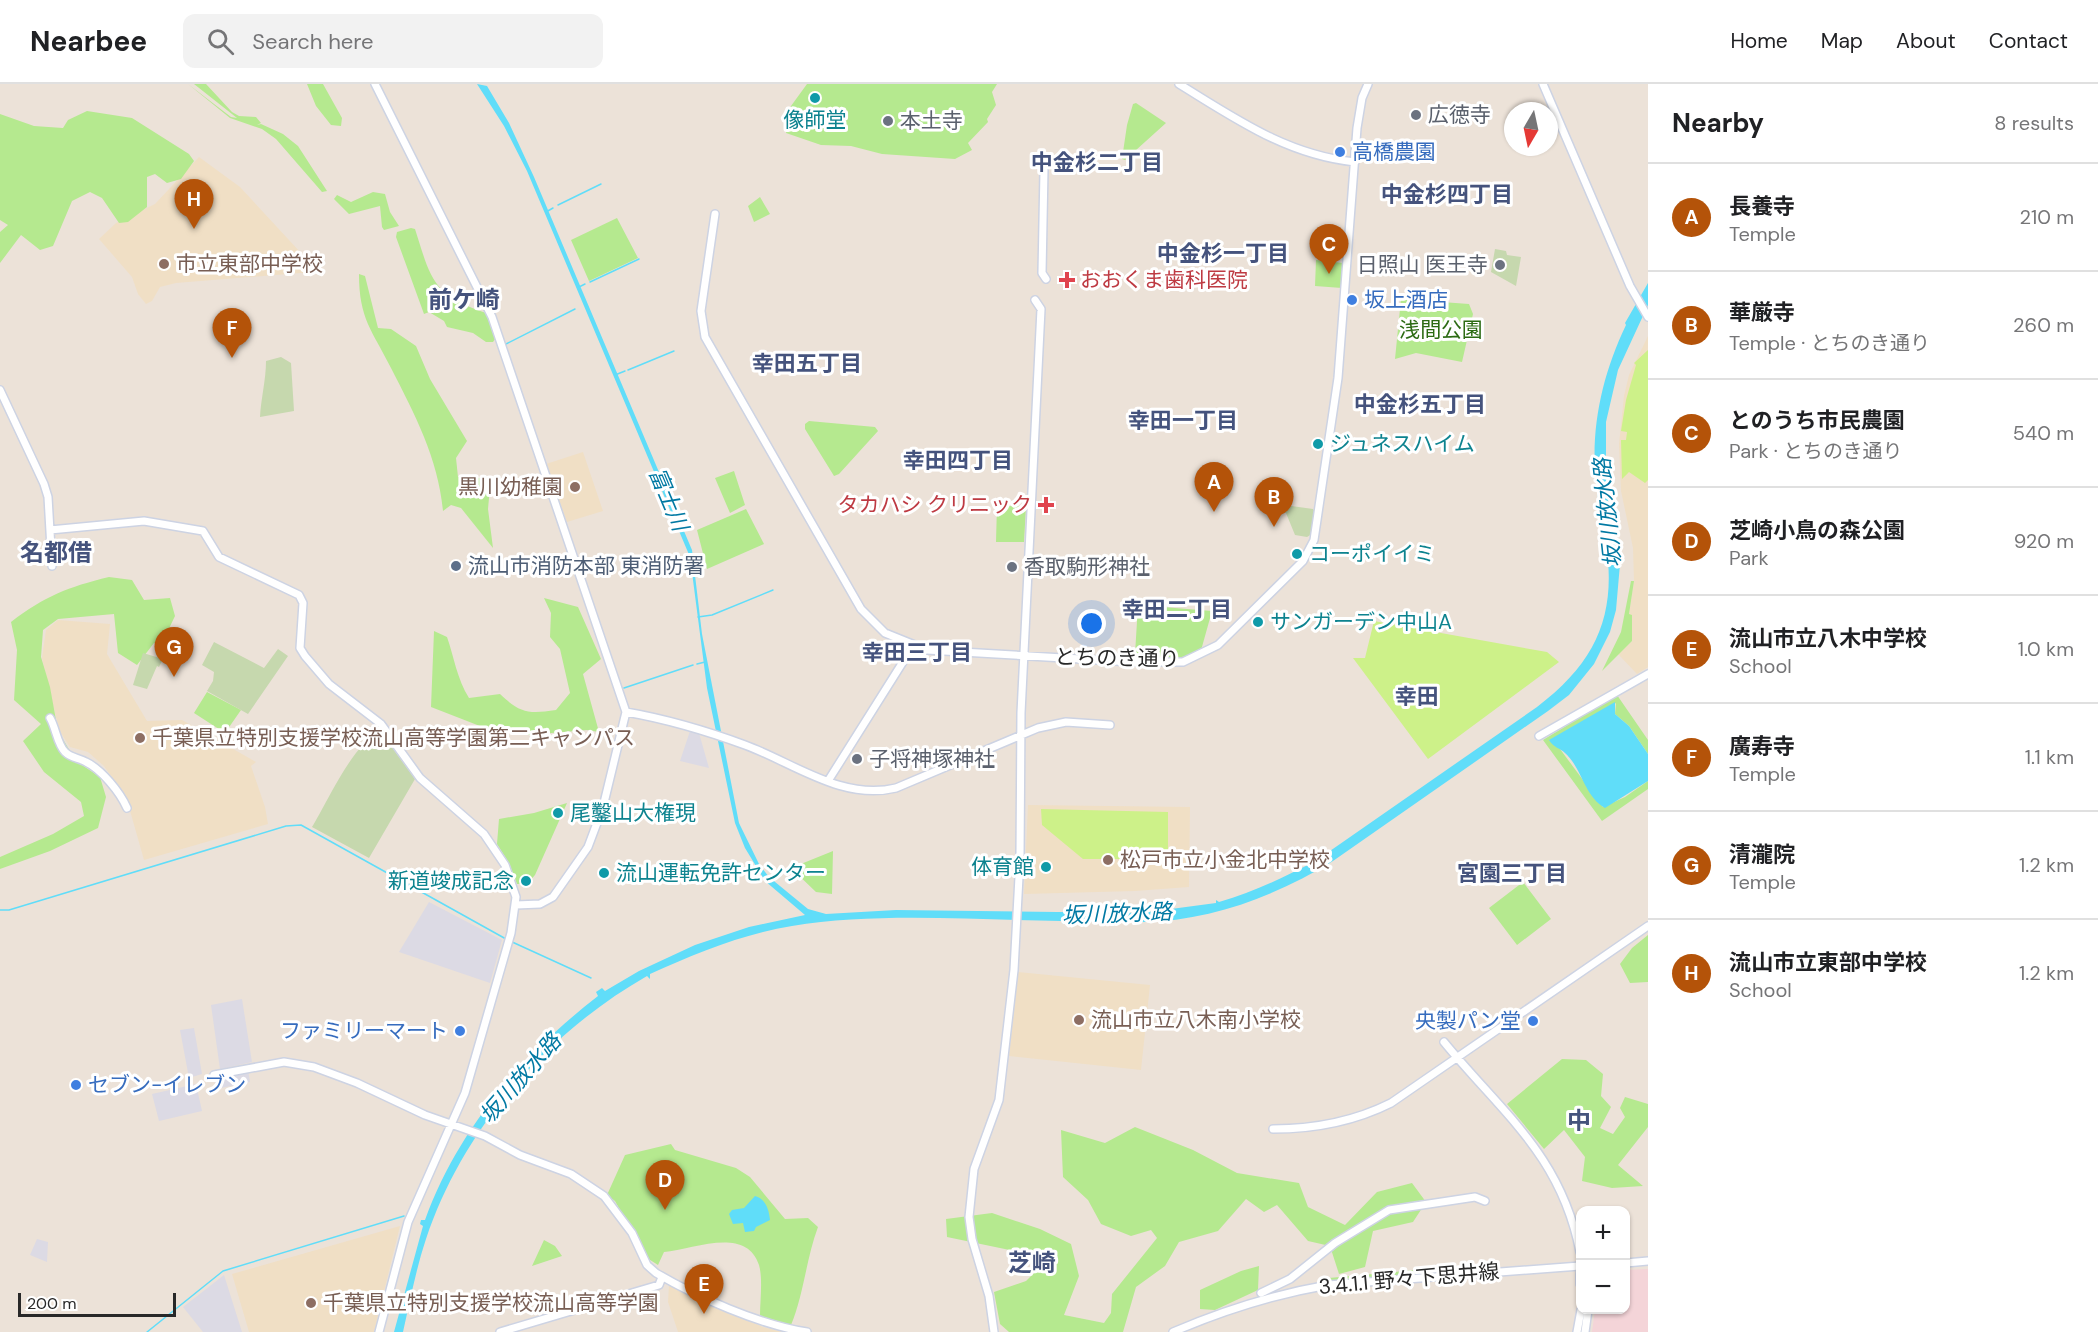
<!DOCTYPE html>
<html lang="en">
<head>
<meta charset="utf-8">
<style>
	body { margin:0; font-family:"DM Sans","Noto Sans JP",sans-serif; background:#f2f2f2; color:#202124 }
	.controls { position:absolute; right:18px; bottom:18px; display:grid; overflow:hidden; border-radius:12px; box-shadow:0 2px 4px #0004 }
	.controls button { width:54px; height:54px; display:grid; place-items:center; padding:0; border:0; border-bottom:2px solid #e0e0e0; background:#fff; color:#202124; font:30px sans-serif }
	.compass { position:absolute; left:1504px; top:18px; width:54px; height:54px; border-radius:50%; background:#fff; box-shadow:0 2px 4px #0004; rotate:189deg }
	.scale { position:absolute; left:18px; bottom:15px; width:158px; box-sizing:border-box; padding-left:6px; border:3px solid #282828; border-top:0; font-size:16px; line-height:21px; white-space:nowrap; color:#282828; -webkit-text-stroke:4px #fff; paint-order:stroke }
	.you { position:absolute; left:1092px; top:540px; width:21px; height:21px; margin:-15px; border:4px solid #fff; border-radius:50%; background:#1a73e8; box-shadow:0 0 0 9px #1a73e833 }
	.badge { display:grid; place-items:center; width:39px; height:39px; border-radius:50%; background:#b45309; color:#fff; font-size:20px; font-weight:700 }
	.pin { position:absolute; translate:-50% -50px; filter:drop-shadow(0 2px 3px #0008) }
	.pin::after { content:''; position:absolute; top:32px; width:21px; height:18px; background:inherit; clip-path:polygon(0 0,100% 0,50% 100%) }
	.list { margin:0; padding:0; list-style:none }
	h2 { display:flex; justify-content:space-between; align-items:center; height:78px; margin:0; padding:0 24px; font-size:26px }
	h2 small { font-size:20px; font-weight:400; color:#757577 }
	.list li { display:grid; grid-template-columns:39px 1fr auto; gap:18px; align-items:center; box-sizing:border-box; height:108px; padding:0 24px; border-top:2px solid #e0e0e0 }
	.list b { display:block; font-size:22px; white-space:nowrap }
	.list p { margin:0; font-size:20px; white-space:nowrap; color:#757577 }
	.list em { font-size:20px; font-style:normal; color:#757577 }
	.icon { flex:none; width:33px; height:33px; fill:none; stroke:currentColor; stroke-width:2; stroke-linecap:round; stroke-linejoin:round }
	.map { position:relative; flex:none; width:1648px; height:1248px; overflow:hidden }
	header { display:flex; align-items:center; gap:36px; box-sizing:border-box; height:84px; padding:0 30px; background:#fff; border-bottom:2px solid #e0e0e0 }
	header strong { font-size:28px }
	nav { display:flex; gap:33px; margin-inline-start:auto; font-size:21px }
	.search { width:420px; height:54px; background:#f2f2f2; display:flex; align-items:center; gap:15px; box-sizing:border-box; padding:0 21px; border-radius:12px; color:#757577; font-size:22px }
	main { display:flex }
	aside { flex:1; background:#fff }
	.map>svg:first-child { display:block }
</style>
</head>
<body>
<header>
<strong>Nearbee</strong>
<div class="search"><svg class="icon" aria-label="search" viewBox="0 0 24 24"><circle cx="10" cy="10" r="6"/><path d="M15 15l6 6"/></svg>Search here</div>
<nav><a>Home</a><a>Map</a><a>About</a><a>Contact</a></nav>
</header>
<main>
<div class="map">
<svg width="1648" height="1248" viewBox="0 0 1648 1248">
	<rect width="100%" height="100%" fill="#ece2d8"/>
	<path fill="#dcdae4" d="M690 647 699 649 709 684 680 677Z
		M429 818 502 856 490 899 399 868Z
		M242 915 252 978 220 985 211 921Z
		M194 944 202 990 189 994 180 946Z
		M248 986 250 998 216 1005 214 994Z
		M196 1000 202 1027 159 1037 152 1010Z
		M37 1155 48 1158 47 1178 30 1171Z
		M224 1191 242 1248H203L183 1223Z"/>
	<path fill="#f0dfc5" d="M199 73 240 103 314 183 313 188 176 199 160 203 152 217 146 220 138 210 132 193 99 155 116 139 155 120Z
		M1648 252V583L1637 590 1618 570 1632 557 1629 530 1634 497 1633 464 1621 407 1619 360 1624 312 1629 291Z
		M583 368 603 427 567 438 546 380Z
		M58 536 110 540 107 570 147 637 182 636 256 678 251 682 265 723 268 740 144 776 127 716 118 702 104 682 88 668 70 663 59 646 42 574 46 546Z
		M1028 721 1190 723 1189 803 1135 807 1024 810Z
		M1018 888 1150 901 1141 986 1009 972Z
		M400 1142 374 1248H249L232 1190Z
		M669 1201 763 1243 783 1248H678L668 1218Z"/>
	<path fill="#f4d4d8" d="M1648 1185V1248H1592L1595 1226H1626V1186Z"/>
	<path fill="#b5e98f" d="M188 0 231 33 237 34 194 0H206L232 28 239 32 256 33 261 39 257 41 261 40 283 50 298 62 327 107 322 108 276 55 262 45 230 34Z
		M307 0H323L342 34 341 42 331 41 316 22Z
		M807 0H997L992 8 996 21 987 35 988 38 968 59 972 66 955 75 882 70 851 62 821 61 786 49 791 22Z
		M1136 19 1166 39 1125 76 1122 75 1127 41 1133 20Z
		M87 27 132 34 189 70 194 77 181 95 167 99 155 90 147 93V123L128 138 119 139 102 114 90 108 72 117 53 162 40 166 21 151 0 179V148L8 141 0 136V30L34 42 63 44 68 36Z
		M373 108 385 110 390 128 399 142 384 146 382 143 380 122 349 130 334 115 337 111 351 118Z
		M760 113 770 130 754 138 748 122Z
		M617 134 638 174 589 197 571 156Z
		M411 144 415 145C431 195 432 211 486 229L495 255 493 258H486L473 249 447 243 444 237 429 228 424 230 396 153 397 148Z
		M1316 176 1343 179 1342 204 1315 202Z
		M359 190 365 192 378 244 391 245 416 262 430 295 467 357 456 374 458 393 504 395 500 401 490 403 488 425 493 464 461 424 451 421 443 427C438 374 415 331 391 284 372 246 359 235 359 190Z
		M1401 215 1469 220 1473 230 1462 278 1416 269 1395 275Z
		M809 337 875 343 878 347 839 390 834 392 805 345V340Z
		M734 387 745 421 730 429 715 394Z
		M997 421 1026 423 1024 458H996Z
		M746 425 764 460 707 485 697 446Z
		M109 493 132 496 144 516 170 514 175 532 162 559H154L137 581 118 569 114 530 58 535 43 546 41 573 50 603 58 647 76 677 100 693 106 713 98 744 50 767 0 785V773L53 750 84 732 81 718 44 688 23 657 41 640 14 616 17 566 11 538C45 512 68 503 109 493Z
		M1631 497H1634L1629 530 1632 531V557L1602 587 1621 548Z
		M544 514 578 523 601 575 583 590 599 648 587 646 528 651 503 644H485L431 623 434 547 447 553C454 573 457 595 469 614L500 610C520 629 528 630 556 626L570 609 560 565 550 553 551 529Z
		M1138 521 1212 527 1200 570 1169 575 1138 573 1135 570Z
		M207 608 241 626 225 649 194 629Z
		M1617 611 1648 656V670L1629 642 1615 630 1616 619 1560 665 1603 723 1625 713 1648 697V705L1602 737 1543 656Z
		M567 719 535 791 527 800H517L509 779 497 760 499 735 534 729Z
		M833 767 832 810 816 808 791 784Z
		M1523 798 1551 835 1517 861 1489 824Z
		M1648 851V898L1630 899 1620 880 1632 864Z
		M1562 975 1586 976 1603 990 1601 1012 1611 1023 1600 1044 1613 1050 1625 1033 1620 1024 1625 1013 1648 1020V1043L1618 1081 1643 1102 1612 1104 1582 1097 1585 1073 1564 1046 1544 1065 1507 1020Z
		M1135 1043 1193 1066 1237 1089 1299 1099 1308 1123 1345 1141 1377 1108 1412 1099 1426 1118 1413 1138 1373 1147 1365 1183 1339 1190 1330 1162 1308 1157 1277 1121 1264 1128 1246 1115 1218 1147 1179 1158 1165 1182 1136 1203 1123 1248H1009L1000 1240 994 1208 1026 1197 1040 1183 1034 1171 947 1153 946 1135 992 1129 1040 1145 1071 1160 1079 1192 1064 1231 1104 1239 1111 1229 1112 1210 1157 1154 1151 1146 1131 1152 1101 1140 1088 1116 1063 1093 1061 1046 1105 1059Z
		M671 1060 675 1066 736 1084 750 1093 785 1135 808 1134 818 1143C806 1175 804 1210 791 1241L760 1232C760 1216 763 1195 759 1181 746 1141 692 1166 664 1168L658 1181 647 1174 615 1117 607 1111 625 1071Z
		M544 1156 555 1162 562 1172 532 1182Z
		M1259 1182 1258 1206 1215 1226 1200 1225V1206L1241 1187Z
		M1427 1185 1422 1189 1319 1199 1318 1195Z"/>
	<path fill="#c6d8ae" d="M1495 165 1506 167 1507 171 1521 173 1516 202 1491 188Z
		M281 273 291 279 294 327 260 333C261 314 266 296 266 277Z
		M1270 419 1313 425 1316 429 1312 450 1307 453 1295 451 1286 429 1267 426Z
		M214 558 264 584 278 565 288 572 248 630 207 607 213 597 214 588 202 581Z
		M143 569 163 575 159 583 157 582 147 605 133 601Z
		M381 648 415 695 369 774 312 743C327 719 355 655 381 648Z"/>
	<path fill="#cdf189" d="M1648 266V396L1645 399 1629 388 1622 395 1621 356H1626L1627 348 1621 347 1626 316 1636 281 1634 279Z
		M1374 537 1547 568 1559 578 1428 675 1353 574H1365Z
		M1041 725 1168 728V768L1162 775H1083L1042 741Z"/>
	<path fill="#60ddf9" d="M477 0 487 2 509 39 534 93 692 466 702 550 739 739 759 780 769 793 808 825 826 830 896 826 1141 829 1216 819V816L1219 818C1254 808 1285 793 1317 776L1537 623C1606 571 1621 516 1600 430 1597 419 1599 399 1592 390L1595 387C1592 336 1604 287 1626 241L1625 239 1648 199V221L1618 286 1606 338V405L1620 480 1616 526 1610 548 1594 580 1569 611 1548 627 1333 777C1276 812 1210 837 1143 838 1117 838 1091 837 1065 837L1063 840 1061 837C975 836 875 828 792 842 742 850 696 869 650 890V895L647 892C544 951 462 1047 426 1155 416 1185 410 1217 403 1248H394L423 1142 420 1140 421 1136H425C458 1045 522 971 598 912L596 908 602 904 605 907 639 887 695 861 749 843 805 831 765 797 745 764 735 739 707 604 690 473 527 87 504 42Z
		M1615 618V630L1629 642 1648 670V697L1605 724C1584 712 1582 684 1565 669 1560 664 1554 664 1549 656Z
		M755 1112C766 1115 769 1126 770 1136L756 1143 754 1147 745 1148 743 1139 733 1140 729 1130 732 1126 744 1124Z"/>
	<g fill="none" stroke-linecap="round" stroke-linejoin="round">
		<path stroke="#60ddf9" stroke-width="1.5" d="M558 121 601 100
			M546 128 553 124
			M590 198 639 175
			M579 203 585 200
			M506 260 575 225
			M628 286 674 267
			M615 291 625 287
			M698 533 712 531 773 506
			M697 580 705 578
			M624 604 693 581
			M0 826H9L286 742 301 741 506 855
			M510 857 591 894
			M147 1248 223 1187 404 1132"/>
		<g stroke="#cdd3e3" stroke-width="10">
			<path id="secondary" d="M375 0 492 233 626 628 603 723 588 763 553 813 540 820 516 821
				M1179 0C1236 35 1287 71 1355 78
				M1543 0 1630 202 1648 233
				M1044 86 1042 189 1046 195
				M715 130 701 227 705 253 861 525 885 549 927 566 1132 578H1183L1218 561 1303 477 1314 456 1338 294 1357 44 1362 14 1368 0
				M0 306 44 400 48 413 52 482
				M50 446 144 437 203 447 219 473 299 511 303 519 300 564 305 572 329 600 381 640 420 694 484 750 505 781 516 813 511 849 465 1009 408 1138 379 1248
				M626 628C666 635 707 647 745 661 794 679 842 717 896 704L1038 644 1066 638 1110 641
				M50 634C56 644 57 660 65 668 71 674 79 674 86 678 101 685 120 708 127 724
				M1539 652 1648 590
				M828 697 913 562
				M1444 958C1503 1030 1561 1071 1580 1168
				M214 991 284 978 314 983 357 999 425 1031 485 1052 520 1071 571 1090 604 1112 632 1149 647 1181 656 1189C697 1213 760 1241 807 1248
				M1273 1045C1314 1045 1353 1038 1391 1019L1648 842
				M1626 1179 1648 1177
				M1580 1190V1200
				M1261 1209 1290 1195 1335 1159 1389 1126 1475 1113 1485 1117
				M500 1248 659 1201 662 1193
				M994 1248 989 1212 972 1155 969 1133 974 1085 999 1016 1014 886 1020 774 1021 629 1041 225 1035 216
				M1173 1248C1222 1227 1276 1210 1328 1201L1580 1182
				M1577 1248 1581 1226
				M1585 1248 1588 1226"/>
		</g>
		<use href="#secondary" stroke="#fff" stroke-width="7"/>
	</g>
	<g fill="#0f9aa8" stroke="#fff" stroke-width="2">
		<circle cx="815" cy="14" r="6"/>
		<circle cx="1318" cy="360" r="6"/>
		<circle cx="1297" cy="470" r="6"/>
		<circle cx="1258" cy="538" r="6"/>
		<circle cx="558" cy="729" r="6"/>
		<circle cx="1046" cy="783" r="6"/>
		<circle cx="604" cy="789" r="6"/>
		<circle cx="526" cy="797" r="6"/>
	</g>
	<g fill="#6b7280" stroke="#fff" stroke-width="2">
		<circle cx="1416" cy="31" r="6"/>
		<circle cx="888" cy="37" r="6"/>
		<circle cx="1500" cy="181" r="6"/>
		<circle cx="1012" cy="483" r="6"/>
		<circle cx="857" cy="675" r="6"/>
	</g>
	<g fill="#3f7fe0" stroke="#fff" stroke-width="2">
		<circle cx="1340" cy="68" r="6"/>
		<circle cx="1352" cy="216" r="6"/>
		<circle cx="1533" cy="937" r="6"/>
		<circle cx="460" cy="947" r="6"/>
		<circle cx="76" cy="1001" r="6"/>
	</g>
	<g fill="#8d6e63" stroke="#fff" stroke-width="2">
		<circle cx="164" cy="180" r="6"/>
		<circle cx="575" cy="403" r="6"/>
		<circle cx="140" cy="654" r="6"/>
		<circle cx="1108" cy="776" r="6"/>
		<circle cx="1079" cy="936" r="6"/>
		<circle cx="311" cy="1219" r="6"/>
	</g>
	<g fill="#e0444e" stroke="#fff" stroke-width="2">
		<path d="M1064 187h6v6h6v6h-6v6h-6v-6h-6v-6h6z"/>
		<path d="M1043 412h6v6h6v6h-6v6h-6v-6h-6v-6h6z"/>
	</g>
	<circle fill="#5c6f8a" stroke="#fff" stroke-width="2" cx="456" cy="482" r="6"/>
	<g text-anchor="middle" stroke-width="6" stroke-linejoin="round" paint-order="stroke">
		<g font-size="21" fill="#5b616d" stroke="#fff" text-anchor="start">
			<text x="1428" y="38">広徳寺</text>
			<text x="900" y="44">本土寺</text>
			<text x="1488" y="188" text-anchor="end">日照山 医王寺</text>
			<text x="1024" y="490">香取駒形神社</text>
			<text x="869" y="682">子将神塚神社</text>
		</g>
		<g font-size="21" fill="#0d838f" stroke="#fff" text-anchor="start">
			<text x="815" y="43" text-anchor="middle">像師堂</text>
			<text x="1330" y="367">ジュネスハイム</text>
			<text x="1309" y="477">コーポイイミ</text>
			<text x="1270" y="545">サンガーデン中山A</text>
			<text x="570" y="736">尾鑿山大権現</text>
			<text x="1034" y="790" text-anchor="end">体育館</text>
			<text x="616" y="796">流山運転免許センター</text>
			<text x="514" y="804" text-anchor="end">新道竣成記念</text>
		</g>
		<g font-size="21" fill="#366cbe" stroke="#fff" text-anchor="start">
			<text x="1352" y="75">高橋農園</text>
			<text x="1364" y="223">坂上酒店</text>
			<text x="1521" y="944" text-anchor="end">央製パン堂</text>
			<text x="448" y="954" text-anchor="end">ファミリーマート</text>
			<text x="88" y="1008">セブン-イレブン</text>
		</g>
		<g font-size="21" fill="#785e54" stroke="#fff" text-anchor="start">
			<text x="176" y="187">市立東部中学校</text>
			<text x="563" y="410" text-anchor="end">黒川幼稚園</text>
			<text x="152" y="661">千葉県立特別支援学校流山高等学園第二キャンパス</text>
			<text x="1120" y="783">松戸市立小金北中学校</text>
			<text x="1091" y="943">流山市立八木南小学校</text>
			<text x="323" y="1226">千葉県立特別支援学校流山高等学園</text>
		</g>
		<g font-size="21" fill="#be3a42" stroke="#fff" text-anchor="start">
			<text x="1080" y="203">おおくま歯科医院</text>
			<text x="1032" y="428" text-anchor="end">タカハシ クリニック</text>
		</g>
		<g font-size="21" fill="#2c6b13" stroke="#fff">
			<text x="1441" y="253">浅間公園</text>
		</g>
		<g font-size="21" fill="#4e5e75" stroke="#fff" text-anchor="start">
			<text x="468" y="489">流山市消防本部 東消防署</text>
		</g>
		<g font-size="21" fill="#282828" stroke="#fff">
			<text transform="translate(1117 574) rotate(1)" y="7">とちのき通り</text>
			<text transform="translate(1409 1195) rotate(-5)" y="7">3.4.1.1 野々下思井線</text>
		</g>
		<g font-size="22" font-weight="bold" fill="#45537d" stroke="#fff">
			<text x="1097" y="86">中金杉二丁目</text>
			<text x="1447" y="118">中金杉四丁目</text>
			<text x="1223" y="177">中金杉一丁目</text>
			<text x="807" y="287">幸田五丁目</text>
			<text x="1420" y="328">中金杉五丁目</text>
			<text x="1183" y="344">幸田一丁目</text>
			<text x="958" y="384">幸田四丁目</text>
			<text x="1177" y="533">幸田二丁目</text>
			<text x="917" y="576">幸田三丁目</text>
			<text x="1417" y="620">幸田</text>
			<text x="1512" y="797">宮園三丁目</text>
		</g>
		<g font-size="22" font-style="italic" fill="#0179a3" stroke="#fff">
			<text transform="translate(669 415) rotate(67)" y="8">富士川</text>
			<text transform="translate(1607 429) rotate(-96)" y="8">坂川放水路</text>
			<text transform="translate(1117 829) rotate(-2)" y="8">坂川放水路</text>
			<text transform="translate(520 994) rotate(-49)" y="8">坂川放水路</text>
		</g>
		<g font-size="24" font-weight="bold" fill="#45537d" stroke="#fff">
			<text x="464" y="224">前ケ崎</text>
			<text x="56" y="477">名都借</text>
			<text x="1579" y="1045">中</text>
			<text x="1032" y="1187">芝崎</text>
		</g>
	</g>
</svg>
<div class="controls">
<button>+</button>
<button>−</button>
</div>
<svg class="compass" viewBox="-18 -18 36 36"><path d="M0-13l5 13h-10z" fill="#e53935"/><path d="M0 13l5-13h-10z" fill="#757577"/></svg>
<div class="scale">200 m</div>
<div class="you"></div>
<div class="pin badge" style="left:1214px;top:428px">A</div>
<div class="pin badge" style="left:1274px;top:443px">B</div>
<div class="pin badge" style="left:1329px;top:190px">C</div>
<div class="pin badge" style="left:665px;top:1126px">D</div>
<div class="pin badge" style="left:704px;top:1230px">E</div>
<div class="pin badge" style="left:232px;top:274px">F</div>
<div class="pin badge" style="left:174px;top:593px">G</div>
<div class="pin badge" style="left:194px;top:145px">H</div>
</div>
<aside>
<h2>Nearby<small>8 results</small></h2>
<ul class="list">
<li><span class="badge">A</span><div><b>長養寺</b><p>Temple</p></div><em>210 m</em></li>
<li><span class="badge">B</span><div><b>華厳寺</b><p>Temple · とちのき通り</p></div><em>260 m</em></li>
<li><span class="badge">C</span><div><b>とのうち市民農園</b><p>Park · とちのき通り</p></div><em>540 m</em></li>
<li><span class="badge">D</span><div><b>芝崎小鳥の森公園</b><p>Park</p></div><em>920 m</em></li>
<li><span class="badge">E</span><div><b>流山市立八木中学校</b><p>School</p></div><em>1.0 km</em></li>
<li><span class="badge">F</span><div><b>廣寿寺</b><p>Temple</p></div><em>1.1 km</em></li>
<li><span class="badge">G</span><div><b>清瀧院</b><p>Temple</p></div><em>1.2 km</em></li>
<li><span class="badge">H</span><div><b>流山市立東部中学校</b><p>School</p></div><em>1.2 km</em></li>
</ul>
</aside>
</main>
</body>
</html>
